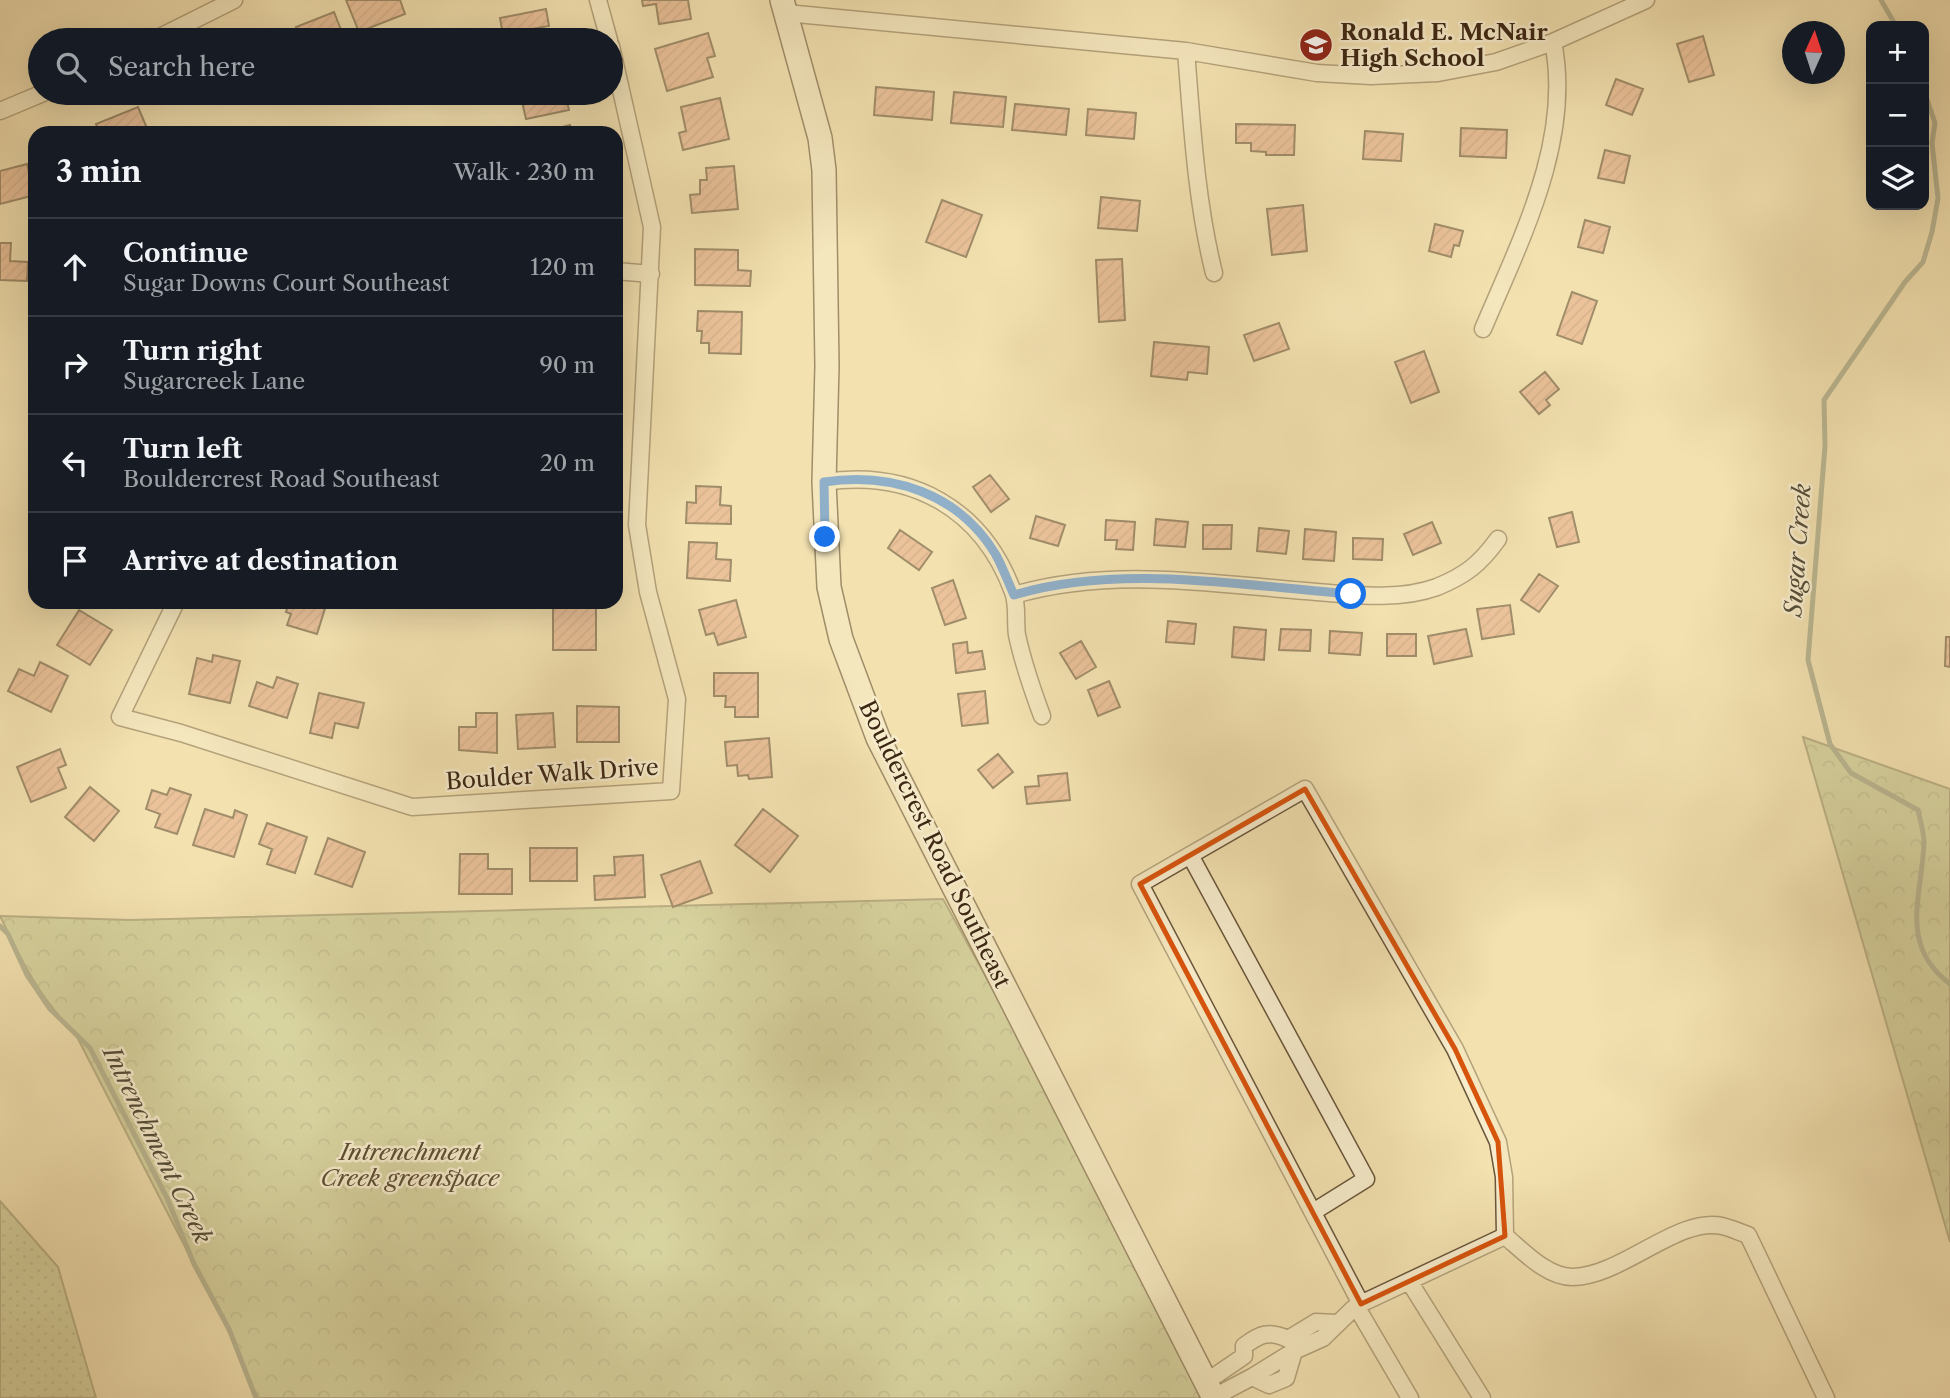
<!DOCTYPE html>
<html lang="en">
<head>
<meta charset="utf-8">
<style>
	body { margin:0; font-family:"Libre Caslon Text",serif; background:#20242c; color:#f1f3f6 }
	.controls { position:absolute; right:21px; top:21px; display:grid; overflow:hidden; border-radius:14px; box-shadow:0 7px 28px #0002 }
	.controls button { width:63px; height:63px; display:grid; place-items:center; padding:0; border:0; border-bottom:2px solid #363941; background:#171b24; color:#f1f3f6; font:35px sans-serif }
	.compass { position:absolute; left:1782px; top:21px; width:63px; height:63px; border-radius:50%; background:#171b24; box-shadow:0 7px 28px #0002; rotate:3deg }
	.stop { position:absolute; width:21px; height:21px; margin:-16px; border:5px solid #1a73e8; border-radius:50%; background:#fff }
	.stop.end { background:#1a73e8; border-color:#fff; box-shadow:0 2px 7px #0008 }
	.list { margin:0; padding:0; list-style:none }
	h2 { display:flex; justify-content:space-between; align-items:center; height:91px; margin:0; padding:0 28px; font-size:30px }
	h2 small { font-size:23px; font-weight:400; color:#9ea1a6 }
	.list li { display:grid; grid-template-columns:46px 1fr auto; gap:21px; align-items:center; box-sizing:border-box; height:98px; padding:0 28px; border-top:2px solid #363941 }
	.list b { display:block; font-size:26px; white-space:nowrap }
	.list p { margin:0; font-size:23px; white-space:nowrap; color:#9ea1a6 }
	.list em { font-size:23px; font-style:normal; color:#9ea1a6 }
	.icon { flex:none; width:38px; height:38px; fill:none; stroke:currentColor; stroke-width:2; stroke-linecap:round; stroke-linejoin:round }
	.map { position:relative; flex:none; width:1950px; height:1398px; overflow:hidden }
	.search { position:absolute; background:#171b24; box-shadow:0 7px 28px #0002; left:28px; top:28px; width:595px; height:77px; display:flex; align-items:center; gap:18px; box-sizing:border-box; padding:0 24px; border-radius:38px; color:#9ea1a6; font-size:26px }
	.panel { position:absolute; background:#171b24; box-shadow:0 7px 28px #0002; left:28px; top:126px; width:595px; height:483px; border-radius:21px }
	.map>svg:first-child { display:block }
</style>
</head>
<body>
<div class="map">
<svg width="1950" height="1398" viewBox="0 0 1950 1398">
	<defs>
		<pattern id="grass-dots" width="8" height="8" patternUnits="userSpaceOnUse" patternTransform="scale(1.75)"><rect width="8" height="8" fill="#b8c38d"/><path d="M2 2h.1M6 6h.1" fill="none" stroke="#979e72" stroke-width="1.8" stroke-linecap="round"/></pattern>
		<pattern id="forest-crowns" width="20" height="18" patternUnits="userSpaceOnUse" patternTransform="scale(1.75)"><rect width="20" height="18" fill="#b8c38d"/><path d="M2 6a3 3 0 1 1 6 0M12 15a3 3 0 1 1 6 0" fill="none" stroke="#979e72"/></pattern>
		<pattern id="building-hatch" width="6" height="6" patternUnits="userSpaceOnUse" patternTransform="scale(1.75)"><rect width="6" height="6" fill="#e39c7f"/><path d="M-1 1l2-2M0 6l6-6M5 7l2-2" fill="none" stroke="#b97f67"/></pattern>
	</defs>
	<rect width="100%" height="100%" fill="#f3e1b0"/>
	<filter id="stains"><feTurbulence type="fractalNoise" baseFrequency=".00286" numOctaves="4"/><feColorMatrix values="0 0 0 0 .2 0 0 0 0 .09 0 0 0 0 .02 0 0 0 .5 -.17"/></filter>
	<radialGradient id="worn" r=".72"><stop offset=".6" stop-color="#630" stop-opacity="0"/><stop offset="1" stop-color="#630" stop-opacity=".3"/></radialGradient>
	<path fill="url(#grass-dots)" stroke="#7a7550" stroke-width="2" d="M0 1201 58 1267 96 1398H0Z"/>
	<path fill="url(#forest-crowns)" stroke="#7a7550" stroke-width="2" d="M1803 737 1950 789V1242Z
		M943 899 1047 1088 1205 1398H256L235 1344 75 1033C40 999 21 960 0 916L130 920Z"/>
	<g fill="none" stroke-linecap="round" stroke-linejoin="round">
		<path stroke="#76826b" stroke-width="5" d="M1881 0 1896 26
			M1924 91 1935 123 1932 143 1938 198 1932 232 1923 262 1905 282 1824 400 1825 446 1808 660 1830 744 1851 773 1918 810C1920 820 1924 832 1924 842 1922 898 1898 944 1950 984
			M0 926 8 934 27 975 50 1009 90 1048 167 1198 194 1264 229 1329 256 1398"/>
	</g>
	<path fill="url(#building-hatch)" stroke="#3c2713" stroke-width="2" d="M346 0H400L405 14 359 32Z
		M642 0H688L691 19 659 24 656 4 643 6Z
		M546 9 549 26 531 29 533 40H504L500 18Z
		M334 12 345 40H302L296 27Z
		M708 33 715 56 707 58 713 77 667 91 655 49Z
		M1703 36 1714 75 1689 82 1677 44Z
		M1616 79 1643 89 1632 115 1606 105Z
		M876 87 934 92 932 120 874 115Z
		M954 92 1006 97 1003 127 951 123Z
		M520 93H565L569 110 526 119Z
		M720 98 729 139 683 150 679 133 686 131 681 107Z
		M1015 104 1069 109 1066 135 1012 130Z
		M138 107 149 133H100L96 124Z
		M1088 109 1136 113 1134 139 1086 135Z
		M1236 124 1295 125 1294 155H1266V152L1251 151V143H1236Z
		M570 125 572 133H539Z
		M1461 128 1507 130 1506 158 1460 156Z
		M1365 131 1403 134 1401 161 1363 159Z
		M1605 150 1630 156 1624 183 1598 178Z
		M27 164 35 195 0 204V171Z
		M734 166 738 209 692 213 690 195 700 194V180H707L706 168Z
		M1101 197 1140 201 1137 231 1098 228Z
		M942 200 982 215 966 257 926 242Z
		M1303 205 1307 251 1272 255 1267 209Z
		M1585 220 1610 227 1603 253 1578 247Z
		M1435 224 1463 231 1459 246 1454 245 1451 257 1429 251Z
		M0 243H11L10 261 28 262 27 281 0 280Z
		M695 249 738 250V270L751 271 750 286 695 285Z
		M1122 259 1125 320 1099 322 1096 260Z
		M1572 292 1597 301 1582 344 1557 335Z
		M698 311 742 312 741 354 709 353V343H701L702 331H697Z
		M1279 323 1289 349 1254 361 1244 335Z
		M1154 342 1209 347 1207 374 1188 372 1187 380 1151 376Z
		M1424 351 1439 392 1411 403 1395 362Z
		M1545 372 1559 389 1546 400 1550 405 1539 414 1520 392Z
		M990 475 1009 499 991 512 973 487Z
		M696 486 721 487 720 505 731 506V524L686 523 687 502 696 503Z
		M1572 512 1579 542 1557 547 1549 518Z
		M1036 516 1065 525 1058 546 1030 538Z
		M1156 519 1188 522 1185 547 1154 545Z
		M1106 520 1135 522 1133 550 1116 549 1117 540H1105Z
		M1432 522 1441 543 1413 555 1404 534Z
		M1203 525H1232L1231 549H1203Z
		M1259 528 1289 531 1286 554 1257 551Z
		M1305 529 1336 532 1334 561 1303 559Z
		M900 530 932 552 919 570 888 548Z
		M1353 538 1383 539 1382 560 1353 559Z
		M689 542 717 543 716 559 731 560 730 581 687 578Z
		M1539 574 1558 586 1539 612 1521 600Z
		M953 580 966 618 945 625 932 588Z
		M736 600 746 637 718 645 714 633 706 635 699 610Z
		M289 602H327L317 634 287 625 291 614 286 612Z
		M1510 605 1514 634 1482 639 1477 609Z
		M553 606H596V650H553Z
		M79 610 112 630 90 665 57 645Z
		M1168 621 1196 624 1194 644 1166 642Z
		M1234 627 1266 630 1264 660 1232 657Z
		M1281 629 1311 630 1310 651 1279 650Z
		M1466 629 1472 656 1434 664 1428 636Z
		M1330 631 1362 633 1360 655 1329 653Z
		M1387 634H1416V656H1387Z
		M1946 637H1950V667L1945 666Z
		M1081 641 1096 667 1076 679 1060 653Z
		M967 642 968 653 982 651 985 669 956 673 953 644Z
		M213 655 240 661 230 703 189 694 197 658 212 662Z
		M40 662 68 676 51 712 8 691 19 669 34 676Z
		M714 673H758V717H735V707H725L726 696H714Z
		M277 677 298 684 287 718 249 706 257 682 273 688Z
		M1109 681 1120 707 1098 716 1088 690Z
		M985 691 988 723 962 726 958 694Z
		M319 693 364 703 358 728 335 723 332 738 310 733Z
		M577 706 619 707V742H577Z
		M476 713H497V753L459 750V727H476Z
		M553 713 555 747 518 749 516 715Z
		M769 738 772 777 749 779 748 775 738 776 737 765 727 766 725 742Z
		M60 749 66 765 58 768 66 788 31 802 17 767Z
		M998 754 1013 772 993 788 978 770Z
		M1067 773 1070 800 1027 804 1025 787 1039 786 1038 776Z
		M90 787 119 811 94 841 65 817Z
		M170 788 191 795 177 834 155 827 160 814 146 809 152 790 167 795Z
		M205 809 233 818 235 810 247 815 234 857 193 845Z
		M763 809 798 836 770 872 735 845Z
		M267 823 307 837 295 873 267 864 272 849 259 844Z
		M328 838 365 852 352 887 315 874Z
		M530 848H577V881H530Z
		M460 854H488V869H512V894H459Z
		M643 855 645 897 595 900 594 876 615 875 614 857Z
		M700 861 712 893 673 907 661 875Z"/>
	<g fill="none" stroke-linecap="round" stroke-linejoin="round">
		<g stroke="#6a563a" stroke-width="19">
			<path id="street" d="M598 0 609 40
				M786 13 1186 51 1317 73 1371 76 1438 73 1496 62 1553 42 1646 0
				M154 40 234 0
				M1186 51C1192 125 1196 201 1214 273
				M0 111 43 93
				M616 271 651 274
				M1483 329C1520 241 1573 140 1553 42
				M824 482C911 469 982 508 1013 592 1018 605 1015 621 1017 635 1023 663 1032 689 1042 716
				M1014 595C1109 567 1208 583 1305 591 1347 594 1396 602 1437 587 1466 575 1480 564 1498 539
				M176 602 120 717 181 733 412 807 671 791 677 699 648 592 637 525 652 227 611 46
				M1190 855 1366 1179 1313 1212
				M1505 1236C1523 1251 1547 1277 1572 1277 1621 1277 1678 1216 1722 1226 1731 1228 1739 1232 1748 1235L1826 1398
				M1409 1281 1482 1398
				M1361 1304 1140 884 1305 789 1455 1049 1498 1142 1504 1177 1505 1236
				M1356 1306 1410 1398
				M1252 1377 1294 1351 1293 1348
				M1206 1382 1244 1356V1346C1260 1334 1269 1330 1288 1339L1316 1322 1336 1323
				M1214 1397 1252 1377 1269 1385 1286 1378 1294 1351 1323 1338 1356 1306 1505 1236"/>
		</g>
		<g stroke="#3c2713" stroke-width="26">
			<path id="secondary" d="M782 0 820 138 824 170 827 366 824 482 829 587 841 639 878 738 1214 1398"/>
		</g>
		<use href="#street" stroke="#f7eccc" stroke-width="16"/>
		<use href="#secondary" stroke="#f7eccc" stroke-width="23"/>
	</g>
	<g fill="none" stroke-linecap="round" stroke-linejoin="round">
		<path stroke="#1a73e8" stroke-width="9" d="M825 537 824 482C892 472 959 493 996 555 1003 568 1008 582 1014 595 1120 563 1242 586 1351 594"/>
	</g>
	<path d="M0 0H1950V1398H0ZM1305 789 1455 1049 1498 1142 1505 1236 1361 1304 1140 884Z" fill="#f3e1b0" fill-opacity=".55" fill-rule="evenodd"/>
	<path fill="none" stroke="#d7540d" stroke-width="5" stroke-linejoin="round" d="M1305 789 1455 1049 1498 1142 1505 1236 1361 1304 1140 884Z"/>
	<defs>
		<g id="school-disc" transform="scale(1.75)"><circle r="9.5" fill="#8f2418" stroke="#f7eccc"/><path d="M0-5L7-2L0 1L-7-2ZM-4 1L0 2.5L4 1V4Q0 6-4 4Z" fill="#fff"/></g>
	</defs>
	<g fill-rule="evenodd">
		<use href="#school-disc" x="1316" y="45"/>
	</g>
	<g text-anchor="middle" stroke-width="5" stroke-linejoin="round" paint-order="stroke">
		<g font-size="23" font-weight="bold" fill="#3c2713" stroke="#f7eccc" text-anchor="start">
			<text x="1340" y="40">Ronald E. McNair<tspan x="1340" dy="26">High School</tspan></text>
		</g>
		<g font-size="23" fill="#3c2713" stroke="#f7eccc">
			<text transform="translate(552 774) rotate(-4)" y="8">Boulder Walk Drive</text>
			<text transform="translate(935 844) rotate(64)" y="8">Bouldercrest Road Southeast</text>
		</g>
		<g font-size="23" font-style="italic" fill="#5b4e32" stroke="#f7eccc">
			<text x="410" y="1160">Intrenchment<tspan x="410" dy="26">Creek greenspace</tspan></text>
		</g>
		<g font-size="24" font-style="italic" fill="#544d38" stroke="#f7eccc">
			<text transform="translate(1798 550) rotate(-86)" y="8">Sugar Creek</text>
			<text transform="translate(157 1145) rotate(64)" y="8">Intrenchment Creek</text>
		</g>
	</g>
	<rect width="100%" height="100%" filter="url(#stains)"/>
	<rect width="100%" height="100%" fill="url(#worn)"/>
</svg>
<div class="controls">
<button>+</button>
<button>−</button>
<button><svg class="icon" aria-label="layers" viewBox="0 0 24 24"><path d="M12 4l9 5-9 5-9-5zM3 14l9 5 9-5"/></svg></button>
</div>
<svg class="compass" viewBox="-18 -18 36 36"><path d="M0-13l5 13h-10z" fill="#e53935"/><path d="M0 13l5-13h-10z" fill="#9ea1a6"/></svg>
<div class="stop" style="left:1351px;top:594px"></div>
<div class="stop end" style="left:825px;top:537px"></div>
<div class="search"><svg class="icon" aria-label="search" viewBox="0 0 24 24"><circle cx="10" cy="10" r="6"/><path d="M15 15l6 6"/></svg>Search here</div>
<section class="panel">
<h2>3 min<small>Walk · 230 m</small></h2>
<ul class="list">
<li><svg class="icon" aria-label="ahead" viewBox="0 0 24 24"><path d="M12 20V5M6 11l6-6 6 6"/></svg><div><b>Continue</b><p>Sugar Downs Court Southeast</p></div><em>120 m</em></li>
<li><svg class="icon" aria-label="right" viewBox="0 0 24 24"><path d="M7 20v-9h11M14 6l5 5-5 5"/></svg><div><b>Turn right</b><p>Sugarcreek Lane</p></div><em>90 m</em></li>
<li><svg class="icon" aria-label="left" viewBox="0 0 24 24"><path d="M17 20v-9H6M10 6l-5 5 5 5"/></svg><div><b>Turn left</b><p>Bouldercrest Road Southeast</p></div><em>20 m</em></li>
<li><svg class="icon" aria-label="arrive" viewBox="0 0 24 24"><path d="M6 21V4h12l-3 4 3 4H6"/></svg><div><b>Arrive at destination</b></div></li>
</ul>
</section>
</div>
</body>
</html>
